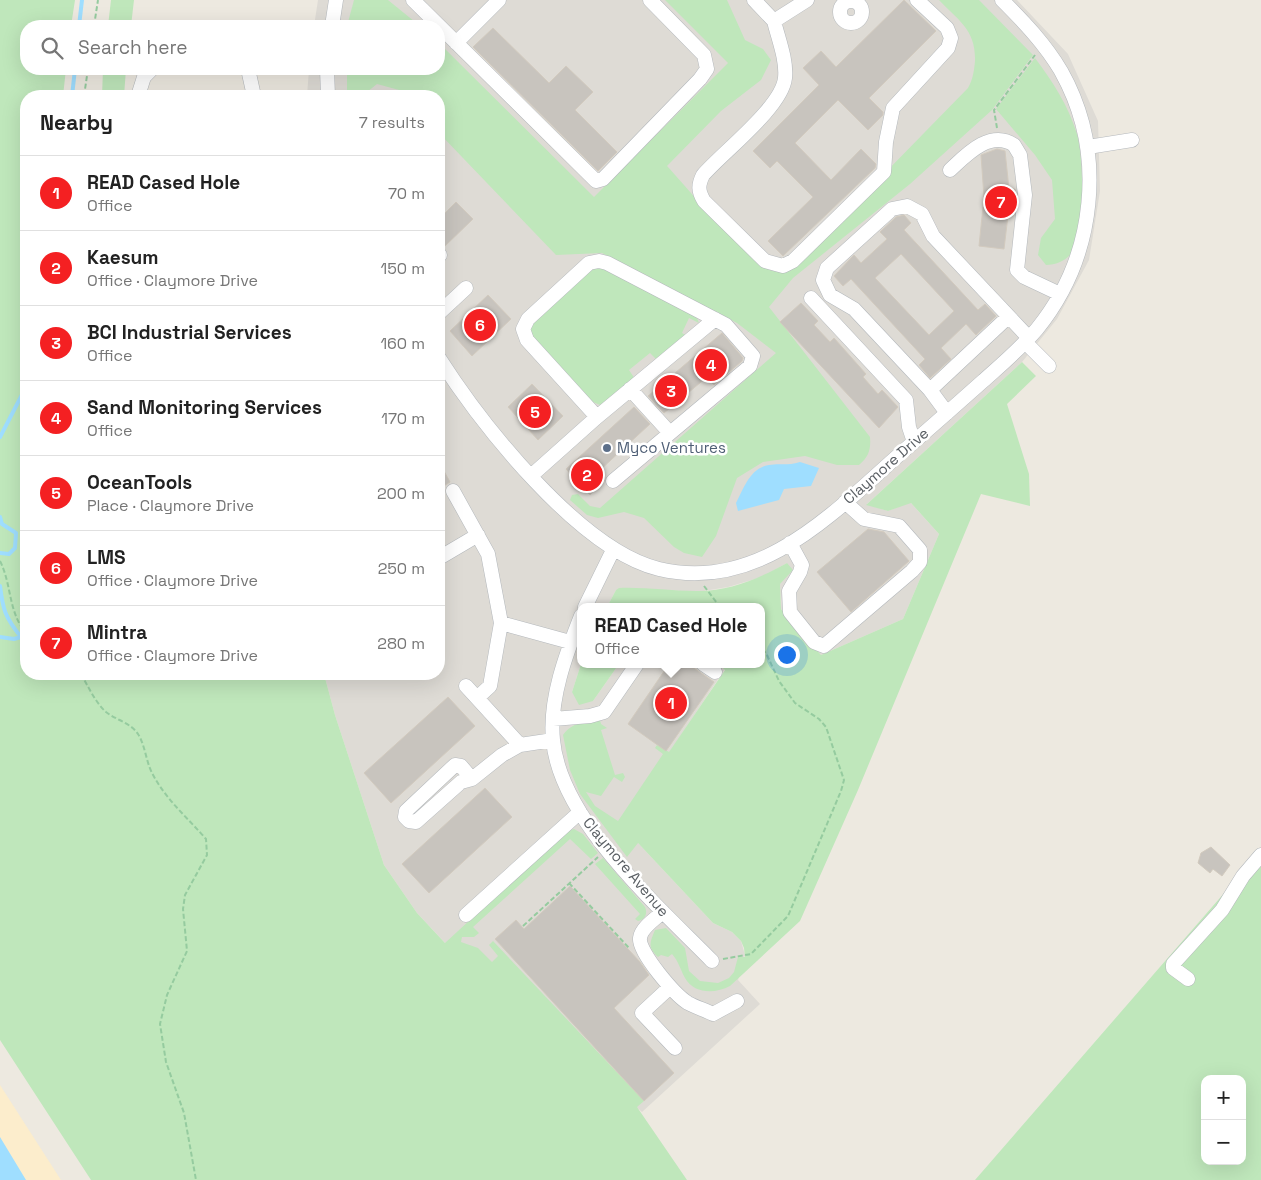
<!DOCTYPE html>
<html lang="en">
<head>
<meta charset="utf-8">
<style>
	body { margin:0; font-family:"Space Grotesk",sans-serif; background:#f2f2f2; color:#222 }
	.controls { position:absolute; right:15px; bottom:15px; display:grid; overflow:hidden; border-radius:10px; box-shadow:0 5px 20px #0002 }
	.controls button { width:45px; height:45px; display:grid; place-items:center; padding:0; border:0; border-bottom:1px solid #e0e0e0; background:#fff; color:#222; font:25px sans-serif }
	.you { position:absolute; left:786px; top:654px; width:18px; height:18px; margin:-12px; border:4px solid #fff; border-radius:50%; background:#1a73e8; box-shadow:0 0 0 8px #1a73e833 }
	.badge { display:grid; place-items:center; width:32px; height:32px; border-radius:50%; background:#f42022; color:#fff; font-size:16px; font-weight:700 }
	.pin { position:absolute; translate:-50% -50%; border:2px solid #fff; box-shadow:0 1px 5px #0006 }
	.popup { position:absolute; left:577px; top:603px; width:188px; height:65px; box-sizing:border-box; display:grid; place-content:center; border-radius:10px; background:#fff; filter:drop-shadow(0 1px 4px #0005); font-size:16px; white-space:nowrap; color:#767676 }
	.popup b { font-size:19px; color:#222 }
	.popup::after { content:''; position:absolute; left:50%; top:100%; margin-left:-10px; border:10px solid transparent; border-top-color:#fff }
	.list { margin:0; padding:0; list-style:none }
	h2 { display:flex; justify-content:space-between; align-items:center; height:65px; margin:0; padding:0 20px; font-size:21px }
	h2 small { font-size:16px; font-weight:400; color:#767676 }
	.list li { display:grid; grid-template-columns:32px 1fr auto; gap:15px; align-items:center; box-sizing:border-box; height:75px; padding:0 20px; border-top:1px solid #e0e0e0 }
	.list b { display:block; font-size:19px; white-space:nowrap }
	.list p { margin:0; font-size:16px; white-space:nowrap; color:#767676 }
	.list em { font-size:16px; font-style:normal; color:#767676 }
	.icon { flex:none; width:28px; height:28px; fill:none; stroke:currentColor; stroke-width:2; stroke-linecap:round; stroke-linejoin:round }
	.map { position:relative; flex:none; width:1261px; height:1180px; overflow:hidden }
	.search { position:absolute; background:#fff; box-shadow:0 5px 20px #0002; left:20px; top:20px; width:425px; height:55px; display:flex; align-items:center; gap:12px; box-sizing:border-box; padding:0 18px; border-radius:20px; color:#767676; font-size:19px }
	.panel { position:absolute; background:#fff; box-shadow:0 5px 20px #0002; left:20px; top:90px; width:425px; height:590px; border-radius:20px }
	.map>svg:first-child { display:block }
</style>
</head>
<body>
<div class="map">
<svg width="1261" height="1180" viewBox="0 0 1261 1180">
	<rect width="100%" height="100%" fill="#ede9e0"/>
	<path fill="#dedbd5" d="M318 0H1017L1068 54 1098 121 1100 191 1089 260 1057 319 1022 362 867 504 888 511 910 502 939 534 903 619 821 655 781 609 780 584 787 563 762 577 728 587 698 592 626 588 616 590 607 607H581V664L572 692 593 701 619 664H719L725 669 669 753 638 843 713 923 732 932 741 941 745 955 738 980 760 1004 642 1112 508 992 448 946 417 913 384 865 335 715 324 674H439V96H307L309 69H439V26H314Z"/>
	<path fill="#bfe7bb" fill-rule="evenodd" d="M0 0H75L71 26H26V69H66L63 96H26V674H324L335 715 384 865 417 913 445 943 565 832 574 829 583 834 598 853 591 859 570 839 473 927 479 933 474 937H462L461 942 478 948 492 962 498 956 489 945 493 941 644 1101 637 1107 687 1180H91L0 1040Z
		M111 0H134L131 26H108Z
		M354 0H388L420 26H347Z
		M665 0H727L745 40 763 49 771 60 761 80 721 111 667 166C685 185 752 267 773 271 782 272 788 269 795 265L968 88C973 79 974 71 975 61 976 30 959 21 939 0H979L1033 55 992 110 910 184 793 278 769 307 870 437C871 449 869 457 859 465H837L805 456 763 462 737 478 716 536 702 557 684 553 674 547 644 518 624 512 598 518 587 515 570 500 572 495 578 494 590 506 600 508 776 353 737 323 602 253 556 255 439 133V96H405L399 90 377 84 362 96H347V69H439V43L594 197 728 63Z
		M1035 58C1053 82 1068 105 1077 134 1084 158 1085 231 1072 252 1066 261 1056 265 1046 265L1038 255 1041 238 1055 219 1052 180 1035 155 996 109Z
		M103 69H126L124 96H102Z
		M599 265 696 316 699 323 689 318 682 333 687 336 657 360 650 353 629 370 635 379 600 405 593 402 532 337 530 326 587 270Z
		M1022 362 1036 376 1007 404 1029 474 1030 506 981 494 858 790 800 921 730 986C715 994 694 994 685 978 680 969 679 962 672 954L668 957 661 955 658 957C647 947 650 942 655 930L666 928 685 948 689 971 700 981 718 983 729 978 734 972 738 957H745L744 948 741 941 732 932 713 923 638 843 627 857 580 794 570 770 563 735C572 722 585 722 600 720L601 724 607 728 601 730 615 775 623 773 625 777 622 782 614 777 601 796 586 792 595 806 618 821 663 754 655 748 657 745 669 752 725 670 719 664H761V607H607L616 590 619 588C645 587 670 591 696 591 728 592 760 578 787 563L793 570 780 584 781 609 821 655 903 619 939 534 911 503 888 511 866 505Z
		M581 664H619L593 701 579 705 572 692Z
		M1261 850V1180H975L1232 884ZM1205 1079H1242V1161H1205Z
		M603 858 645 907C648 913 645 920 638 921L635 919 640 914 595 864Z"/>
	<path fill="#fcedcc" d="M0 1085 61 1180H0Z"/>
	<path fill="#9fdeff" d="M800 462 819 468 811 486 784 489 779 500 738 511 736 503C744 488 750 468 769 465 779 463 787 466 800 462Z
		M0 1137 26 1180H0Z"/>
	<g fill="none" stroke-linecap="round" stroke-linejoin="round">
		<path stroke="#9fdeff" stroke-width="4" d="M79 26 82 0
			M72 96 75 69
			M0 437 26 387
			M0 517 2 524 16 533 15 548 9 554 0 553
			M0 586C3 610 5 617 21 637L14 639 0 637"/>
	</g>
	<path fill="#c8c4be" stroke="#d2cabe" fill-rule="evenodd" d="M904 0 936 31 869 98 883 112V115L868 130 838 100 795 143 831 180 861 149 876 164 875 168 783 256 768 241 813 197 777 161 770 168 753 151 819 85 803 68 821 51 836 67Z
		M493 28 549 83 566 66 593 92 575 110 617 152 598 171 473 47Z
		M997 149 1005 151 1009 189H1015L1016 195 1015 207H1009L1004 249 979 246 984 197 981 155Z
		M456 202 473 219 444 247 439 245V206L445 213Z
		M904 215 911 223 904 230 978 310 985 304 996 316 976 335 966 324 941 348 951 359 930 378 919 365 925 359 851 279 843 286 834 276 854 255 861 263 887 239 880 232 896 217ZM901 254 954 311 929 335 875 278Z
		M488 295 511 319 472 356 450 331Z
		M801 303 818 321 814 325 830 342 834 338 866 374 863 377 878 394 882 390 898 407 879 428 780 322Z
		M722 333 743 358 742 361 714 385 707 377 664 413 648 396Z
		M532 384 563 416 538 440 508 407Z
		M634 407 650 424 599 471 605 478 604 481 590 495 566 469Z
		M439 462 450 482 439 489Z
		M868 529 884 532 909 561 851 612 817 572Z
		M669 664H688L714 682 666 751 628 724Z
		M448 697 475 726 391 803 364 773Z
		M485 788 512 817 429 893 402 864Z
		M1211 847 1230 865 1222 876 1213 869 1210 873 1198 863 1201 853Z
		M570 886 640 962 649 975 614 1008 674 1073 644 1101 495 939 516 920 524 929Z"/>
	<g fill="none" stroke-linecap="round" stroke-linejoin="round">
		<g stroke="#b4b8bc" stroke-width="15">
			<path id="minor" d="M413 0 596 181 603 179 700 79 707 69 704 55 650 0
				M754 0 774 21 807 0
				M840 12a11 11 0 1 1 22 0a11 11 0 1 1-22 0Z
				M774 21C778 38 787 60 785 78 782 107 724 151 703 175 698 185 698 191 704 201L765 261 783 266 793 261 884 172 886 142 893 108 948 48 951 38 947 28 917 0
				M332 26 336 0
				M456 43 499 0
				M248 69 254 96
				M327 69 328 96
				M138 96 144 77 152 69
				M1088 147 1132 140
				M950 170C966 155 990 129 1014 145L1020 155 1025 195 1017 270 1024 277 1060 294
				M439 254 440 255
				M811 298 906 400 909 427 914 442
				M439 313 466 288
				M1025 342 1049 366
				M439 358C482 425 580 550 659 569 759 593 833 513 901 453 929 429 956 405 983 381 1002 364 1021 348 1037 329 1096 256 1107 153 1061 71 1045 44 1024 22 1002 0
				M630 389 670 433
				M930 390 1008 317
				M947 413 930 390 854 309 830 295 823 280 827 268 892 209 907 206 922 214 933 236 1029 338
				M597 417 527 340 523 329 528 319 589 263 599 261 607 263 726 325 753 356 750 366 613 481
				M532 475 597 417 715 319
				M453 491 488 554 501 623 490 686 477 698
				M790 543 802 565 800 572 789 591 790 612 814 642 824 646 912 571 920 562V550L899 526 864 519 845 502
				M439 558 478 535
				M585 607 613 550
				M581 616C566 654 549 699 553 740 560 820 658 906 712 961
				M501 623 570 642
				M703 664 715 672
				M466 686 520 745
				M553 719 590 716 604 712 637 664
				M472 779 461 766 455 765 406 811 405 817 409 821 416 822 461 782 472 779 502 755 520 745 553 740
				M663 912C656 918 641 928 640 938 638 952 675 995 688 1003 695 1007 705 1010 713 1014L737 1001
				M466 915 580 812
				M1188 979 1173 968V964L1222 910 1243 876 1261 855
				M669 988 642 1013 675 1048"/>
		</g>
		<path stroke="#95cb9f" stroke-width="2" stroke-dasharray="5 2.5" stroke-linecap="butt" d="M94 26 98 0
			M84 96 88 69
			M997 128 994 110 1035 55
			M0 561C12 585 8 612 26 633
			M704 586 720 607
			M81 674C88 686 95 702 106 712 116 720 131 723 138 734 145 745 146 761 152 773 166 800 187 817 206 839L207 855 185 895 183 909 187 951 167 995 160 1024 166 1062 184 1113 196 1180
			M569 883 629 948
			M523 926 598 857
			M723 959 751 954 788 916 841 791 844 780 826 727 819 719 795 703 779 681 767 655 761 647"/>
		<use href="#minor" stroke="#fff" stroke-width="14"/>
	</g>
	<circle fill="#5c6f8a" stroke="#fff" stroke-width="2" cx="607" cy="448" r="5"/>
	<g text-anchor="middle" stroke-width="5" stroke-linejoin="round" paint-order="stroke">
		<g font-size="15" fill="#4e5e75" stroke="#fff" text-anchor="start">
			<text x="617" y="453">Myco Ventures</text>
		</g>
		<g font-size="15" fill="#595e63" stroke="#fff">
			<text transform="translate(886 466) rotate(-41)" y="5">Claymore Drive</text>
			<text transform="translate(626 867) rotate(50)" y="5">Claymore Avenue</text>
		</g>
	</g>
</svg>
<div class="controls">
<button>+</button>
<button>−</button>
</div>
<div class="you"></div>
<div class="pin badge" style="left:671px;top:703px">1</div>
<div class="popup"><b>READ Cased Hole</b>Office</div>
<div class="pin badge" style="left:587px;top:475px">2</div>
<div class="pin badge" style="left:671px;top:391px">3</div>
<div class="pin badge" style="left:711px;top:365px">4</div>
<div class="pin badge" style="left:535px;top:412px">5</div>
<div class="pin badge" style="left:480px;top:325px">6</div>
<div class="pin badge" style="left:1001px;top:202px">7</div>
<div class="search"><svg class="icon" aria-label="search" viewBox="0 0 24 24"><circle cx="10" cy="10" r="6"/><path d="M15 15l6 6"/></svg>Search here</div>
<section class="panel">
<h2>Nearby<small>7 results</small></h2>
<ul class="list">
<li><span class="badge">1</span><div><b>READ Cased Hole</b><p>Office</p></div><em>70 m</em></li>
<li><span class="badge">2</span><div><b>Kaesum</b><p>Office · Claymore Drive</p></div><em>150 m</em></li>
<li><span class="badge">3</span><div><b>BCI Industrial Services</b><p>Office</p></div><em>160 m</em></li>
<li><span class="badge">4</span><div><b>Sand Monitoring Services</b><p>Office</p></div><em>170 m</em></li>
<li><span class="badge">5</span><div><b>OceanTools</b><p>Place · Claymore Drive</p></div><em>200 m</em></li>
<li><span class="badge">6</span><div><b>LMS</b><p>Office · Claymore Drive</p></div><em>250 m</em></li>
<li><span class="badge">7</span><div><b>Mintra</b><p>Office · Claymore Drive</p></div><em>280 m</em></li>
</ul>
</section>
</div>
</body>
</html>
